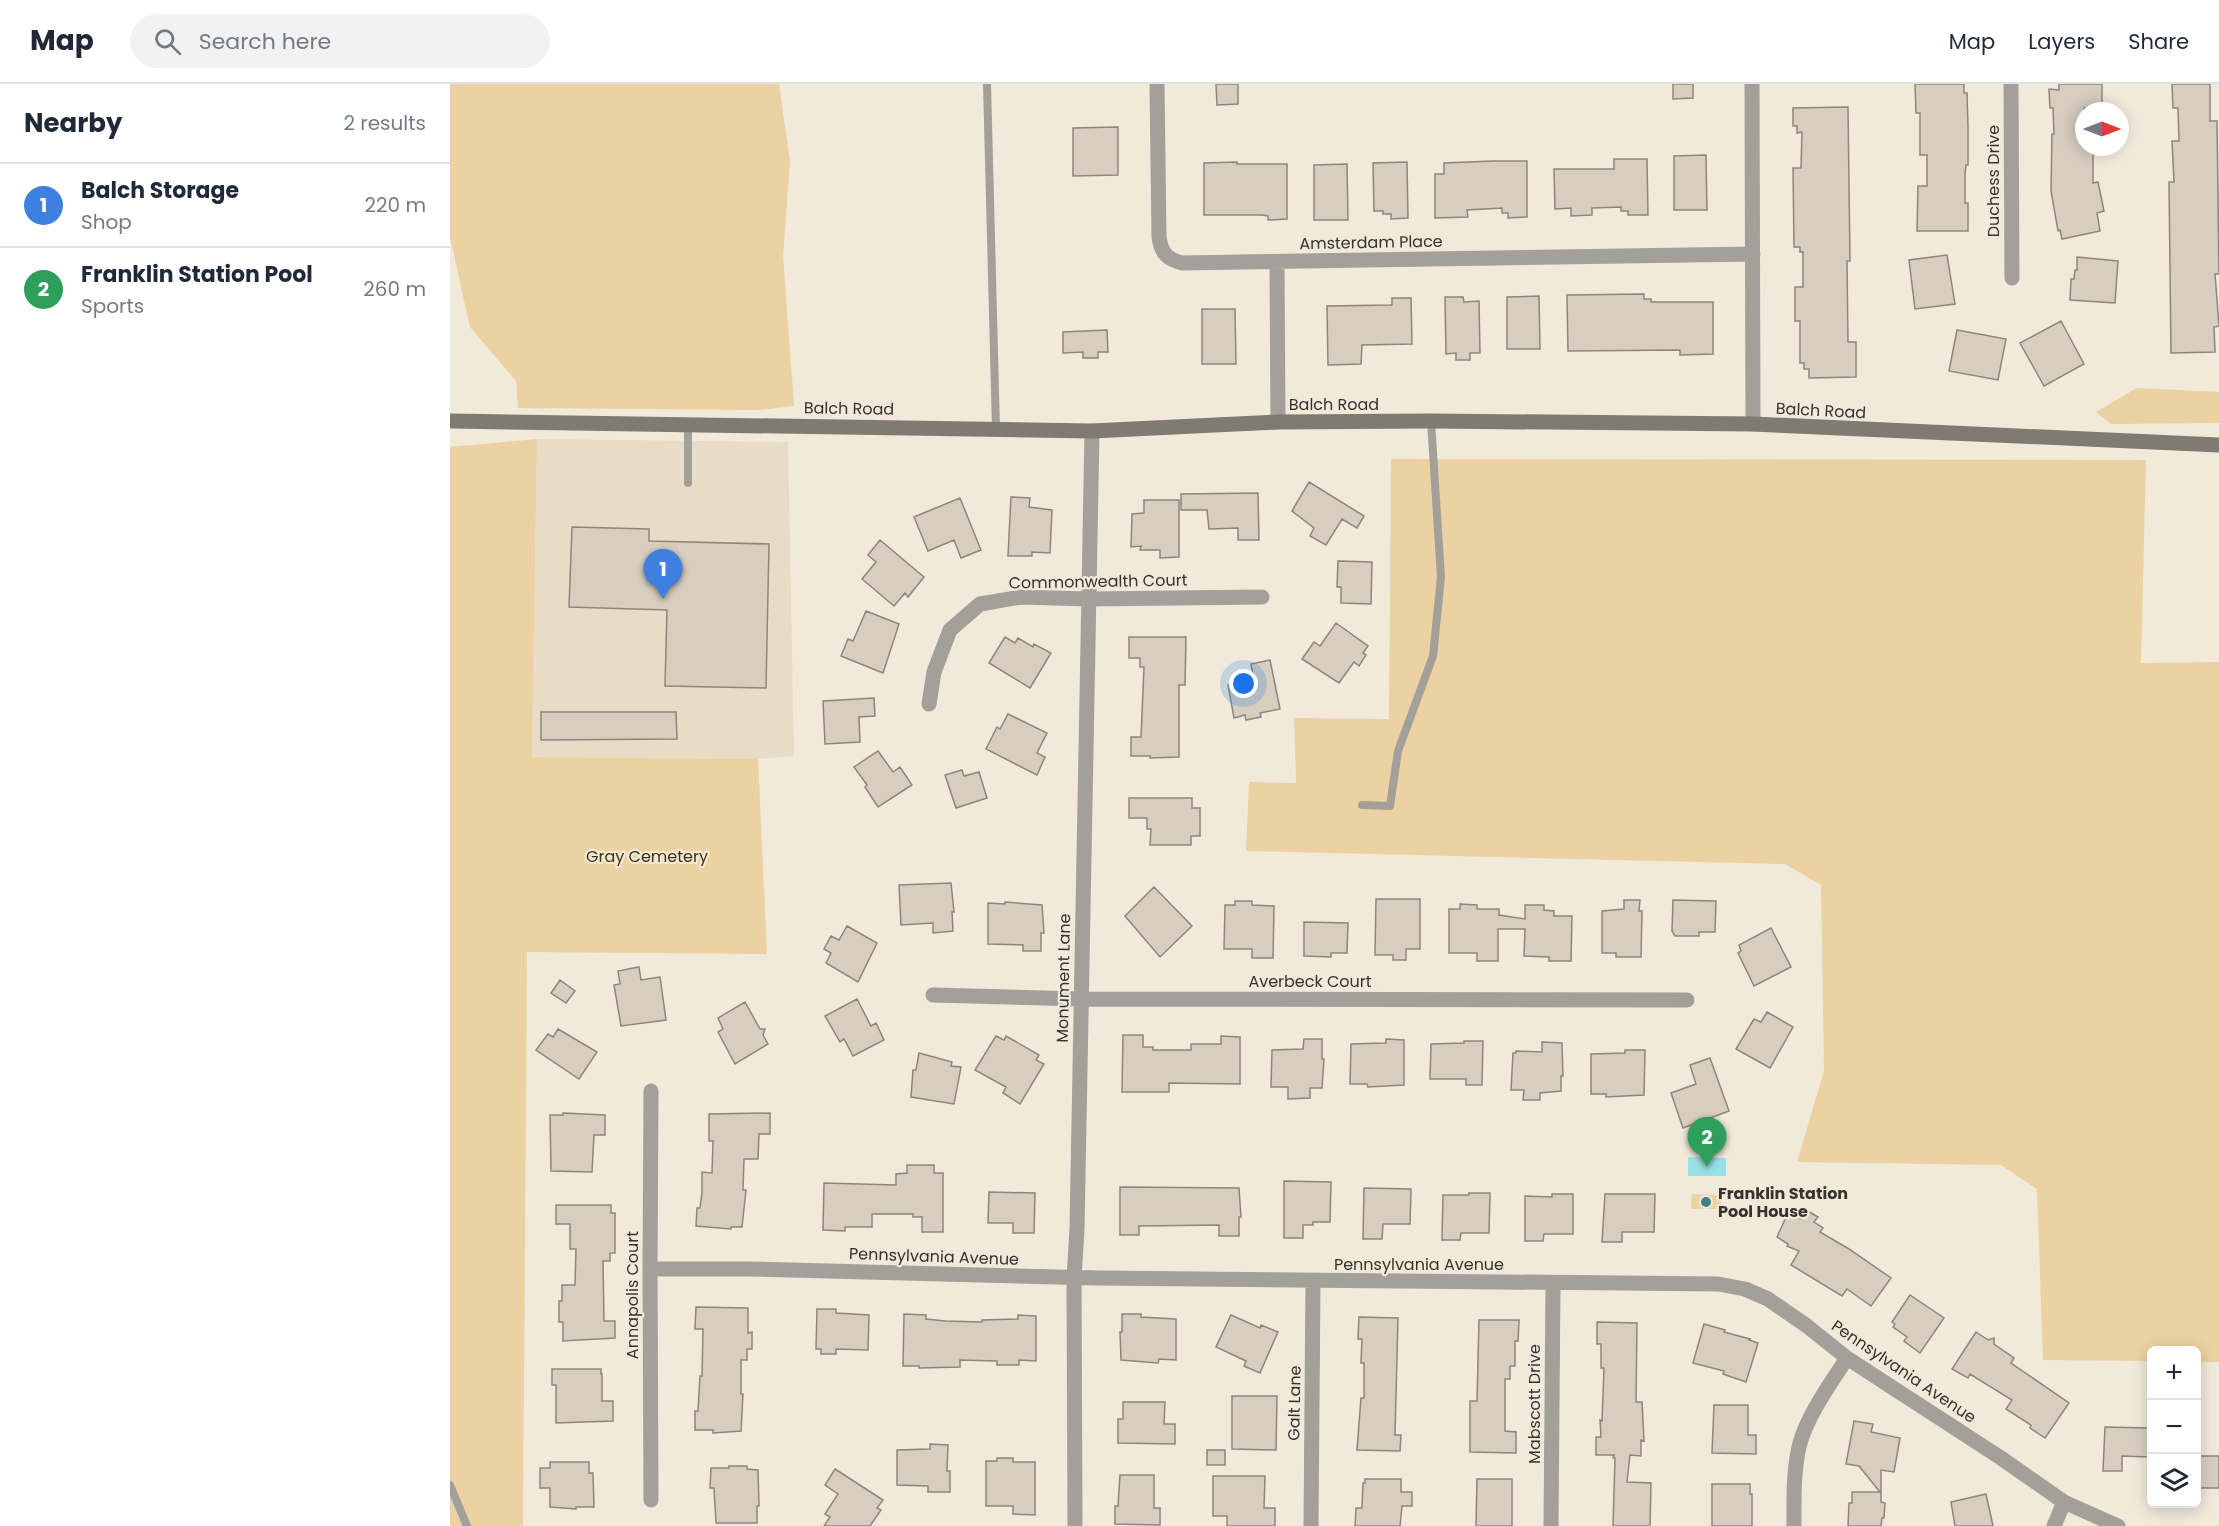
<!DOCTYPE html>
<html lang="en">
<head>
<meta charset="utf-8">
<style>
	body { margin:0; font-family:Poppins,sans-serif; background:#f2f2f3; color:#1f2937 }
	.controls { position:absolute; right:18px; bottom:18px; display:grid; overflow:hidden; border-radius:9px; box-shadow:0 3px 15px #0003 }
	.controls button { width:54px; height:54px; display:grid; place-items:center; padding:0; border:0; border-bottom:2px solid #e0e1e3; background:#fff; color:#1f2937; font:30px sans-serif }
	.compass { position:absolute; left:1625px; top:18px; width:54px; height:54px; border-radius:50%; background:#fff; box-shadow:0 3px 15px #0003; rotate:90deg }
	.you { position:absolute; left:794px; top:600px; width:21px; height:21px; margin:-15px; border:4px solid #fff; border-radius:50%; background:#1a73e8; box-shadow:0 0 0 9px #1a73e833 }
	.badge { display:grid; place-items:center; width:39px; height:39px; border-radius:50%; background:#2563eb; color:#fff; font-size:20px; font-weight:700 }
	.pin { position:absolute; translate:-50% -50px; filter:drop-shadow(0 2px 3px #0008) }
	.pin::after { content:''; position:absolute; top:32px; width:21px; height:18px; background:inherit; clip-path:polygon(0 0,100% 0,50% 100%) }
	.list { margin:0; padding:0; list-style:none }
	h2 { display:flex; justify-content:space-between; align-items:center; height:78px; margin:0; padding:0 24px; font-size:26px }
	h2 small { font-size:20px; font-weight:400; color:#747a83 }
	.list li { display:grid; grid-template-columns:39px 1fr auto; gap:18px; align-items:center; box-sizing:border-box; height:84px; padding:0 24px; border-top:2px solid #e0e1e3 }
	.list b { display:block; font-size:22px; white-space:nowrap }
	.list p { margin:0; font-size:20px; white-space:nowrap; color:#747a83 }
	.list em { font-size:20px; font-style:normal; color:#747a83 }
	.icon { flex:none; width:33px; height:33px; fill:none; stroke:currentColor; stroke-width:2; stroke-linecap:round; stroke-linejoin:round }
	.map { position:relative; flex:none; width:1769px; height:1442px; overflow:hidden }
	header { display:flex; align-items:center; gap:36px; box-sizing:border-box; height:84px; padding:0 30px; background:#fff; border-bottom:2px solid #e0e1e3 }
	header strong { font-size:28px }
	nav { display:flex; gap:33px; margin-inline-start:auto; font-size:21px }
	.search { width:420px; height:54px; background:#f2f2f3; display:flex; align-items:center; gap:15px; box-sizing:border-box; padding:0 21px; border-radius:33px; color:#747a83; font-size:22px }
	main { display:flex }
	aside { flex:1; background:#fff }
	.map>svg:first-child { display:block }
</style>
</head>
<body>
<header>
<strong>Map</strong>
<div class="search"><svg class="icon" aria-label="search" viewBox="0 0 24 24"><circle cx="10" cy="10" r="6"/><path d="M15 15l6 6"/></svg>Search here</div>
<nav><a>Map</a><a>Layers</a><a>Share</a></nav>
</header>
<main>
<aside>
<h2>Nearby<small>2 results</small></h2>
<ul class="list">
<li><span class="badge" style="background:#3f7fe0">1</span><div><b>Balch Storage</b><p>Shop</p></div><em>220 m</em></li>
<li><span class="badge" style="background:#2e9e5b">2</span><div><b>Franklin Station Pool</b><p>Sports</p></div><em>260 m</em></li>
</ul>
</aside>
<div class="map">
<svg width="1769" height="1442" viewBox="0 0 1769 1442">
	<rect width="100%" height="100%" fill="#f1e9da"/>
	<path fill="#e9dcc7" d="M87 355 338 358 344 672 308 675 82 673Z"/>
	<path fill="#ecd1a2" d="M0 0H329L340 78 333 172 344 322 309 326 68 324 66 297 20 243 0 153Z
		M1687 304 1769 308V339L1661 340 1646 328Z
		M87 355 82 673 308 675 317 870 77 868 73 1442H0V363Z
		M941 375 1696 376 1691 579 1769 578V1278H1747L1746 1266H1702L1701 1277 1593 1276 1587 1105 1551 1081 1347 1078 1374 987 1371 801 1335 780 796 767 799 698 846 699 844 634 939 635Z
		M1242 1110 1271 1111V1125H1241Z"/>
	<path fill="#97e1e6" d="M1238 1073 1276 1074V1092H1238Z"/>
	<path fill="#d7cec0" stroke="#8e8679" stroke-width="1.5" d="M766 0H788V20L767 21Z
		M1223 0H1243V14L1223 15Z
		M1465 0H1514V9H1517L1518 42V81H1516L1515 90V119H1518V147H1467L1468 102H1477V71H1470V29H1466Z
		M1609 0H1652V23L1634 24V63H1643V99L1648 98 1654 127 1647 129 1650 147 1612 155 1610 146 1608 147 1601 107 1602 50H1604L1603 24H1600L1599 5 1609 6Z
		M1722 0H1760V37H1767L1769 190H1765L1769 242 1764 243 1765 268 1721 269 1719 98H1724L1722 57H1729L1728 24H1723Z
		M1398 23 1400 177H1397L1398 258H1406V293L1359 294V285H1354V279H1350V237H1345V203H1353V168H1350V163H1344L1343 84H1351L1352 48 1347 49V42H1343V24Z
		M668 43V91L623 92V44Z
		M1256 71 1257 126H1224V72Z
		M1164 75H1197L1198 131H1178V127H1171V123L1142 124V131L1121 132V124L1105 125 1104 85H1164Z
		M1043 77H1077V133L1058 134V129H1052V124L1017 126 1018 133 985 134V90H994V79Z
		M787 78V80H837V135L818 136V132L812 131H754V79Z
		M957 78 958 134 941 135V130H933V127H924L923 79Z
		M897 80 898 136H864V81Z
		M1497 171 1505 220 1465 225 1459 176Z
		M1627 173 1668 177 1665 219 1620 216 1621 195H1624L1625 186H1627Z
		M1194 210V215H1201V218H1263V270L1230 271V266L1118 267 1117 211Z
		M1089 212 1090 265H1057V213Z
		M995 213H1013L1014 218 1029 217 1030 269H1020V276H1006V269L996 270Z
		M942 214H961L962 260 912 261 911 280 878 281 877 222 942 221Z
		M752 225H785L786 280H752Z
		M1611 237 1634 280 1594 302 1570 259Z
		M657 246 658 268H648V274H633V268L613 269V248Z
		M1507 246 1556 255 1548 296 1499 287Z
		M859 398 914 432 907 444 892 435 876 461 860 452 864 444 842 427Z
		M808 409 809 456H788V444L759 445 757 426H731V410Z
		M561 413 580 414 579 423 602 426 600 469 582 468V472H558Z
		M510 414 531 466 511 474 504 456 478 467 464 433Z
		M694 416H729V473L710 474V466H690L691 462 681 463 682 430 694 429Z
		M122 443 199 445V457L319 460 316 604 215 602 217 526 119 523Z
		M430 456 474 493 458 513 455 509 444 522 412 495 426 478 418 471Z
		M888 477 922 478 921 520 891 519V503H887Z
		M416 527 449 540 433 589 391 572 398 555 403 557Z
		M886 539 918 562 913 569 916 571 909 582 904 578 889 599 852 575 864 558 870 562Z
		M555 553 565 559 568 554 583 563 584 560 601 569 580 604 539 579Z
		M679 553H736L735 601H729V673L700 674V672H681V653H691L694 583H690V574H679Z
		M820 576 830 625 810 629 811 633 796 636 795 631 784 634 778 601 804 596 801 580Z
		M424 614 425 632 409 633 410 658 375 660 373 617Z
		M91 628H226L227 655 91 656Z
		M558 630 597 649 587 669 595 673 587 691 536 665 547 643 550 645Z
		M428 667 443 688 450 683 462 701 428 723 415 703 417 701 404 683Z
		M512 686 514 692 529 688 537 714 506 724 495 691Z
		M679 714H742V724H750V752H741V761H700L701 745H697V734H679Z
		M501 799 504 828H502L503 847 483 849V839L451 841 449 801Z
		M704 803 742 842 710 873 675 832Z
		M926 815H970V865H956V876H943V871H925Z
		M1174 816H1190L1189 827H1192L1191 873H1166V869H1152V827L1174 825Z
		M1223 816 1266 817 1265 848H1249V852H1225L1222 847Z
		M785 817H802V821L824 822 823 874H802V865H774L775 821H785Z
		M555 818 592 821 594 849H591V867H573V861L538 860V819L555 820Z
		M1010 820 1027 821V825H1049V831L1075 835V821H1094V826L1104 827V832H1122L1121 877H1099V873L1074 872 1075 845H1048V877H1027V869H999V825H1010Z
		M854 838 898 839 897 869H881V873L854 872Z
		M397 842 427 859 408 898 376 879 381 869 374 865 381 852 389 856Z
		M1321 844 1341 883 1304 902 1288 869 1291 867 1289 861Z
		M189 883 191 896 210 893 216 936 171 942 164 901 170 900 168 887Z
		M110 896 125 907 116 919 101 909Z
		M407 915 421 942 426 939 434 956 403 972 394 955 390 958 375 932Z
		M295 918 310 945H315L313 951 318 960 285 980 268 948 273 945 268 934Z
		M1317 928 1343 943 1320 984 1286 965 1304 935 1311 938Z
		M108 945 147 968 129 995 86 966 98 950 103 953Z
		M673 951H693V963H703V966H741V960H771V952L790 953V1000L719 999V1008H672Z
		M546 952 554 956 556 952 589 971 586 976 594 980 570 1020 553 1009 556 1003 525 986Z
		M854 955H872V975H874L872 1004H860V1014L838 1015V1003H821L822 966 853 965Z
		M936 955 954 956V1001L918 1003 917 1000H900L901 960 936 959Z
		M1014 957H1033L1032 1001H1016V995H980L981 960 1014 959Z
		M1092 958 1112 959 1113 992H1111V1007L1090 1009V1016H1073L1074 1006H1061L1063 969H1066V967L1092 968Z
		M1175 966H1195L1194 1011 1156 1013V1010H1141V970L1175 969Z
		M469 969 502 978 501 982 511 983 504 1020 461 1013 463 986H466Z
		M1260 974 1279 1027 1233 1044 1221 1009 1246 1000 1240 981Z
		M113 1029 155 1031V1051H144L142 1088 101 1087 100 1031H113Z
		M320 1029V1050H309L308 1075H294L293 1106H296L292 1143H281V1145L246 1142 247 1124H250L252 1108V1088L262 1089 263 1057H259V1030Z
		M457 1081H484V1089H493V1148H472V1133H463V1130H422V1143H395V1147L373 1146 374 1099 446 1101V1090L457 1089Z
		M834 1097 881 1098 880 1138H863V1141H853V1154H834Z
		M670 1103 789 1104 791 1133H789V1152H769V1141L689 1142V1151H670Z
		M914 1104 961 1105 960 1140H933L932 1155H913Z
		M539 1108 585 1109 584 1149H563V1139H538Z
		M1019 1109H1040L1039 1149H1011L1010 1156H992L993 1111H1019Z
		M1102 1110H1123V1150H1094L1093 1157H1075V1112L1102 1113Z
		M1155 1110H1205L1204 1148H1172V1158H1152Z
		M106 1121H161V1129H165V1169H160V1177H153L154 1237H165V1254L113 1257V1238H109V1217H112V1201H125L126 1165H120V1140H106Z
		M1356 1126 1368 1133 1364 1138 1373 1144 1370 1148 1399 1165 1441 1194 1421 1222 1397 1205 1392 1212 1341 1181 1349 1167 1337 1162 1338 1160 1327 1153 1337 1131 1339 1132 1341 1129 1351 1135Z
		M1460 1211 1494 1234 1470 1269 1454 1257 1457 1253 1443 1243 1445 1240 1442 1238Z
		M246 1223 298 1224V1249L302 1248V1265H297V1276H291V1310H293L291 1347 263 1349V1346H245V1327H248L250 1292H252L253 1245H245Z
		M367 1225H386V1229L419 1231 418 1266 386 1265V1270H371V1265H366Z
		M454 1230 476 1231V1235L495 1237 532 1238V1236L568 1235V1231L586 1232V1277L569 1276V1281H547V1277L510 1276V1283L469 1284V1282H453Z
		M672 1230H691V1233L726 1235V1276L709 1275 708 1279 671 1276 670 1248H672Z
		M781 1231 810 1244 811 1241 828 1248 810 1289 794 1282 796 1277 766 1263Z
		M909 1233 948 1234 945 1351H951L950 1367 907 1366 911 1314H914V1279H911L912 1255H908Z
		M1029 1236H1069L1068 1257H1065V1282H1060V1295H1055V1347L1066 1348V1369L1020 1368V1317H1027Z
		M1147 1238 1187 1239 1186 1318H1192L1194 1357 1191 1356V1372L1180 1371 1177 1398 1201 1399 1200 1442H1163L1165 1374H1163L1164 1371H1146V1353H1151L1150 1336 1152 1337 1154 1284H1151V1260H1147Z
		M1254 1240 1275 1246 1274 1248 1300 1255 1299 1256 1308 1259 1296 1298 1273 1290 1274 1287 1243 1279Z
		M1526 1248 1538 1256 1544 1254V1260L1564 1274 1561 1279 1619 1319 1595 1354 1580 1344 1581 1341 1556 1325 1562 1316 1520 1290 1518 1294 1502 1285Z
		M102 1285H151V1290H152V1317H163V1337L106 1339V1301H102Z
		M782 1312H827L826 1366 782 1365Z
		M673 1318H715L714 1340H725V1360L668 1359V1335H673Z
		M1264 1321H1298V1351H1306V1370L1262 1369Z
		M1404 1337 1423 1340 1421 1348 1450 1354 1444 1388 1431 1386V1418L1435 1419 1434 1434H1432L1431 1442H1398L1399 1419H1402V1408H1430L1409 1382 1396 1380Z
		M1655 1343 1698 1344V1373L1672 1372V1387H1653Z
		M480 1360 498 1361 497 1387H500V1408H478V1402L447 1401V1366L480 1365Z
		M757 1366H775V1381H757Z
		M1746 1372H1769V1404H1746Z
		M547 1374H563V1378H585V1431L563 1430V1422H536V1377H547Z
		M100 1378H139V1389H143L144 1423H126V1425L100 1423V1404H90V1384H100Z
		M279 1382H297V1385L308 1386 309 1422H307V1439H266L264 1404H260L261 1384H279Z
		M385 1385 433 1416 427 1424 431 1426 420 1442H374L380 1433 375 1430 388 1410 375 1401Z
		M670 1391H704V1424H710V1441L665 1440V1422H668Z
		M763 1392H815L814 1424H825V1442H777V1432H763Z
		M915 1395H951V1408H962V1422H952L950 1442H905L906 1424H912L913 1399H915Z
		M1027 1395H1062V1442H1026Z
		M1262 1400H1300V1410H1302V1442H1262Z
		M1536 1410 1543 1442H1505L1501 1418Z"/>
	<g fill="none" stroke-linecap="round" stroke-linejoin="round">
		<path stroke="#a39f99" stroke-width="8" d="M537 0 546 345
			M238 340V399
			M912 721 940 722 948 667 983 572 991 493 981 337
			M0 1401 17 1442"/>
		<path stroke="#a39f99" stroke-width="15" d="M707 0 709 153C711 169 717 175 732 179L1303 170
			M1302 0 1303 340
			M1561 0 1562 194
			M827 178 828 338
			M479 620 484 588 500 546 530 520 571 513 638 515 812 513
			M483 911 631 915 1237 916
			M201 1007 200 1185 201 1416
			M200 1185H300L648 1194 1268 1200 1295 1205 1318 1215 1357 1242 1397 1274 1551 1374 1614 1418 1668 1442
			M625 1442 624 1194 627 1145 642 347
			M861 1442 863 1197
			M1101 1442 1103 1199
			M1344 1442C1344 1415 1343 1386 1350 1359 1358 1330 1381 1299 1397 1274
			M1604 1442 1614 1418"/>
		<path stroke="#807b72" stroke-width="15" d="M0 337 642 347 828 338 981 337 1303 340 1769 361"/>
	</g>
	<circle fill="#3c8489" stroke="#f1e9da" stroke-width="2" cx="1256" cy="1118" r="6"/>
	<g text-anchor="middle" stroke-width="4.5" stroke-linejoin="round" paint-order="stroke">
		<g font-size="16" fill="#36322d" stroke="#f1e9da">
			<text transform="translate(1543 97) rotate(-90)" y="6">Duchess Drive</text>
			<text transform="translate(921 158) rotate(-1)" y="6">Amsterdam Place</text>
			<text x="884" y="326">Balch Road</text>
			<text transform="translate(399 324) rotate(1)" y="6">Balch Road</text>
			<text transform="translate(1371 326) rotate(3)" y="6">Balch Road</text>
			<text transform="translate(648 497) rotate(-1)" y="6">Commonwealth Court</text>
			<text transform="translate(613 894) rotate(-89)" y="6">Monument Lane</text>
			<text x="860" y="903">Averbeck Court</text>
			<text transform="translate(484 1172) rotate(2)" y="6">Pennsylvania Avenue</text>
			<text x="969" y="1186">Pennsylvania Avenue</text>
			<text transform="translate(182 1211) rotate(-90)" y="6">Annapolis Court</text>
			<text transform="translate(1454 1287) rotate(34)" y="6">Pennsylvania Avenue</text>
			<text transform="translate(844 1319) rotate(-89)" y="6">Galt Lane</text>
			<text transform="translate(1084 1320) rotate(-90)" y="6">Mabscott Drive</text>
		</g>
		<g font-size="16" fill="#432f05" stroke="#f1e9da">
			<text x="197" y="778">Gray Cemetery</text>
		</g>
		<g font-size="16" font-weight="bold" fill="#36322d" stroke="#f1e9da" text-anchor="start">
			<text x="1268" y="1115">Franklin Station<tspan x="1268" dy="18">Pool House</tspan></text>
		</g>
	</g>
</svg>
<div class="controls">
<button>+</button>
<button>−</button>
<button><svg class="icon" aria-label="layers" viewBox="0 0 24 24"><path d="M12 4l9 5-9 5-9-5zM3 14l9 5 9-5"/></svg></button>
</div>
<svg class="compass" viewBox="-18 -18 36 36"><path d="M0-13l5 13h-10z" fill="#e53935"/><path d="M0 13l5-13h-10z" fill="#747a83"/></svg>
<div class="you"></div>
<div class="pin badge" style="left:213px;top:515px;background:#3f7fe0">1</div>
<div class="pin badge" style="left:1257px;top:1083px;background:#2e9e5b">2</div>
</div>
</main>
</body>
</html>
